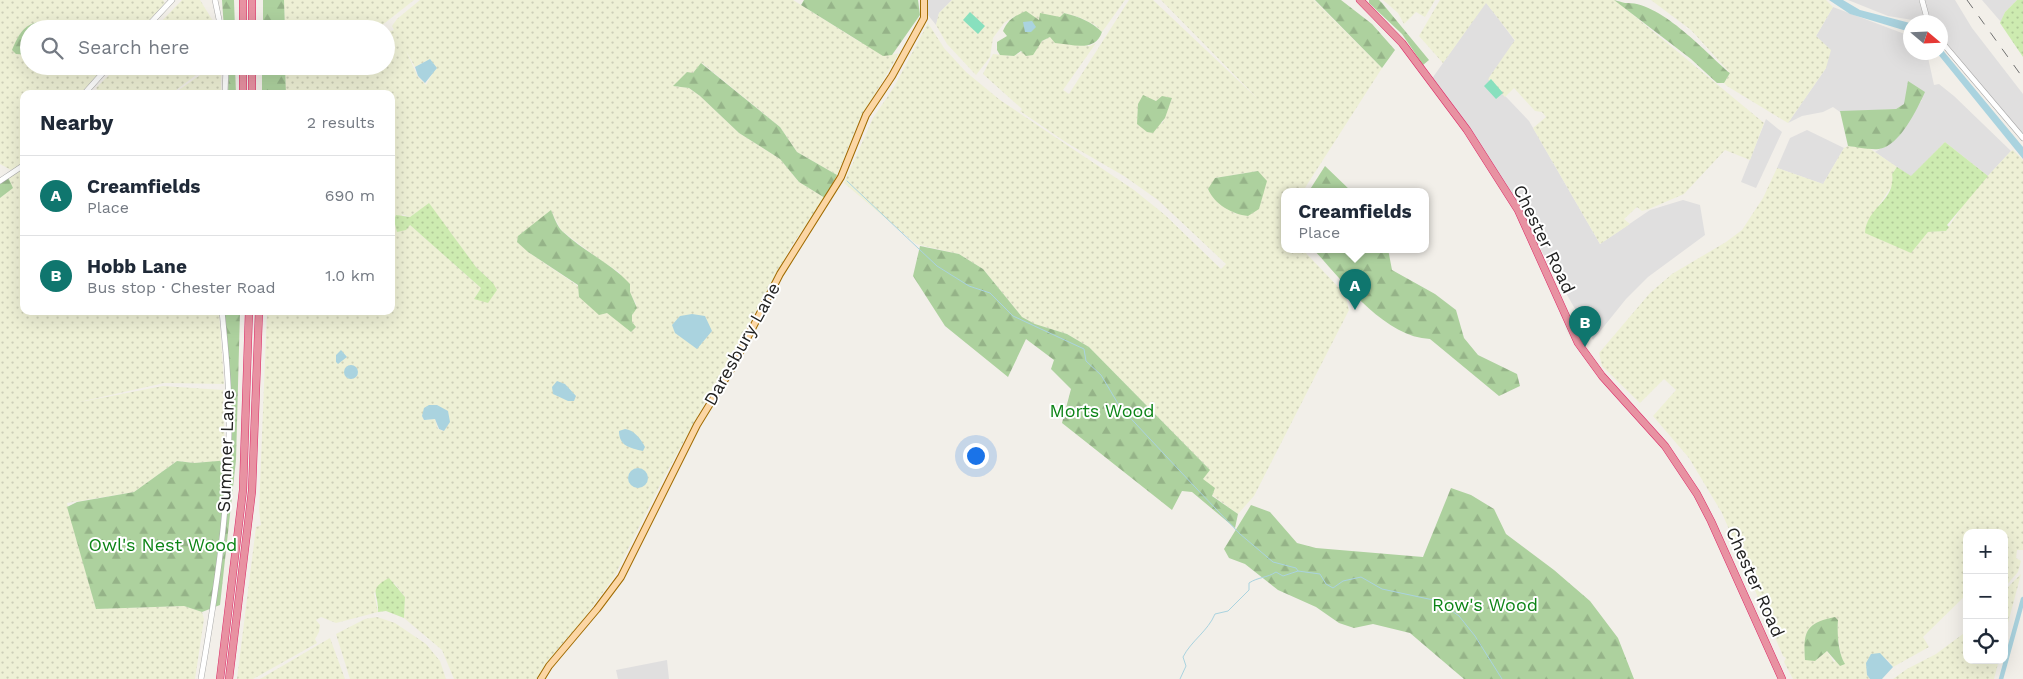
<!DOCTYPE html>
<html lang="en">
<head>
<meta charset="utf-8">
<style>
	body { margin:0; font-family:"Work Sans",sans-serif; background:#f2f2f3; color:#1f2937 }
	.controls { position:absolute; right:15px; bottom:15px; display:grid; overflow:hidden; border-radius:10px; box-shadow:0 5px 20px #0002 }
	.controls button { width:45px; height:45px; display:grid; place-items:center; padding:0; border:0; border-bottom:1px solid #e0e1e3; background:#fff; color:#1f2937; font:25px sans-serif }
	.compass { position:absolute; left:1903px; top:15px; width:45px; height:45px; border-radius:50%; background:#fff; box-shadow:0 5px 20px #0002; rotate:109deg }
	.you { position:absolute; left:975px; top:455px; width:18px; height:18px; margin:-12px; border:4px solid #fff; border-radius:50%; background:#1a73e8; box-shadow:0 0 0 8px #1a73e833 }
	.badge { display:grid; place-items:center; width:32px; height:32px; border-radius:50%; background:#0f766e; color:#fff; font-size:16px; font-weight:700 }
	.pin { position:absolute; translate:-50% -41px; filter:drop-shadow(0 1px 2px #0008) }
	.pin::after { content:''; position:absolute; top:26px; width:18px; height:15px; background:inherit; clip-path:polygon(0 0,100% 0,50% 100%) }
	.popup { position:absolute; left:1281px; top:188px; width:148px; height:65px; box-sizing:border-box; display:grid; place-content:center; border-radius:10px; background:#fff; filter:drop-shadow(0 1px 4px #0005); font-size:16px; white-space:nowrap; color:#747a83 }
	.popup b { font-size:19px; color:#1f2937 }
	.popup::after { content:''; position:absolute; left:50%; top:100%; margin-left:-10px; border:10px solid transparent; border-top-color:#fff }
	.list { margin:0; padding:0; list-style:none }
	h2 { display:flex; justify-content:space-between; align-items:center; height:65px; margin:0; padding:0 20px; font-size:21px }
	h2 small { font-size:16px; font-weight:400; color:#747a83 }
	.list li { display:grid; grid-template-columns:32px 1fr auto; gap:15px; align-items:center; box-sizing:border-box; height:80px; padding:0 20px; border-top:1px solid #e0e1e3 }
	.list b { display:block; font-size:19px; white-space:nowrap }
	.list p { margin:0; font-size:16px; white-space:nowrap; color:#747a83 }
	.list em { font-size:16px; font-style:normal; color:#747a83 }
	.icon { flex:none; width:28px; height:28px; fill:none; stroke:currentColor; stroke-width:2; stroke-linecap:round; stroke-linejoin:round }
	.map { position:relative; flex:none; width:2023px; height:679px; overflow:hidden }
	.search { position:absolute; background:#fff; box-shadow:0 5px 20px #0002; left:20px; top:20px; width:375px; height:55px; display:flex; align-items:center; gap:12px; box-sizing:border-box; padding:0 18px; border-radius:28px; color:#747a83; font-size:19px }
	.panel { position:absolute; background:#fff; box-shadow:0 5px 20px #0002; left:20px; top:90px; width:375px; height:225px; border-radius:10px }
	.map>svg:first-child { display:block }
</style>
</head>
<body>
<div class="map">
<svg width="2023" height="679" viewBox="0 0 2023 679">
	<defs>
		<pattern id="farmland-dots" width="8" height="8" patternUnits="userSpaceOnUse" patternTransform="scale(1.25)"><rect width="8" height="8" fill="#eef0d5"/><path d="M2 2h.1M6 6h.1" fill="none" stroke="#ccceb7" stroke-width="1.8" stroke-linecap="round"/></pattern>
		<pattern id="grass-dots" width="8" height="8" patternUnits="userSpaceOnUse" patternTransform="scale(1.25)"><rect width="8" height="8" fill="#cdebb0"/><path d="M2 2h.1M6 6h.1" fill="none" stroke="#b0c997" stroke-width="1.8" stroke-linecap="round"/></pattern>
		<pattern id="forest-firs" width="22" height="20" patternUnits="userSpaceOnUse" patternTransform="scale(1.25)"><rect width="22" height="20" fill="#add19e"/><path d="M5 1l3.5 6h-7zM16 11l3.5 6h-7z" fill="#95b388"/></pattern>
	</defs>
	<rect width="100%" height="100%" fill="#f2efe9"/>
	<path fill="#e0dfdf" d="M926 0H952L939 13 936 25 928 15Z
		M1848 0H1919L1925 22 1888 16Z
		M1923 0H1955L1972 28 2023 94V136L1941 36 1940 22H1931Z
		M1982 0H2017L2005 12 2001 22Z
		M1486 2 1515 41 1489 79 1529 121 1600 244 1650 210 1683 200 1700 205 1705 235 1648 277 1626 299 1593 340 1518 210 1431 80Z
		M1833 7 1910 36V52L1927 53 1934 85 1939 84 1954 96 2011 151 1988 176 1945 142 1911 177 1875 152 1886 145 1907 116 1922 100 1904 104 1896 109 1840 112 1833 107 1823 112 1802 116 1788 123 1826 68 1816 36Z
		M1766 119 1782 132 1756 188 1741 182Z
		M1807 130 1844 148 1823 184 1777 168 1790 138Z
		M667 660 669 679H618L616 670Z"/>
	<path fill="url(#farmland-dots)" fill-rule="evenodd" d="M0 0H163L165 3 141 29H29V66H106L83 94H24V165L13 171 0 164Z
		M182 0H200L218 29H154Z
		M284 0H414L381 26 373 29H345L339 27 285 29Z
		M420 0H793L860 42 892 55 899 53 859 121 837 175 797 152 780 127 702 63 693 73 674 86 689 88 700 96 739 133 780 159 799 182 825 198 792 245 664 477 614 577 583 620 558 649 539 679H454L442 650 404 618 405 597 394 583 374 593 378 612 336 623 321 617 316 620 320 625 319 632 315 639 317 643 253 679H237L256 527 261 525 259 511 267 311H391V94H286L285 66H386V32L394 30 392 26 397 19ZM406 51 415 67 426 61 432 74 426 85 418 77ZM429 204 476 267 493 283 474 299 481 288 410 225 401 214 410 217ZM551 211 561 230 600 260 619 272 636 304 632 315 631 332 578 286 528 252ZM437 405 443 409V431L438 429 435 419 424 420 422 416Z
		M952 0H1125L1102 32 1095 25 1079 17 1064 13 1060 17 1039 20 1015 16 1004 23 993 38 990 57 976 75 947 44 936 25 939 13Z
		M1129 0H1153L1259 100 1161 0H1314L1382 68 1303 191H1285V249H1302L1345 294 1349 310 1254 496 1238 514 1212 495 1203 479 1209 469 1089 347 1067 334 1035 324 1022 317 983 269 959 254 916 244 844 183 873 118 894 87 928 23 944 48 966 72 1000 100 1134 190 1165 215 1221 269 1226 264 1158 200 1124 176 1067 143 1020 111 1022 109 983 74 993 54 1014 56 1050 37 1076 45 1090 46 1096 43 1063 90 1069 94ZM1143 96 1156 101 1172 98 1162 124ZM1258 171 1236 214 1230 210 1215 178Z
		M1383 0H1435L1425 17 1416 12 1404 24 1398 13Z
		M1440 0H1615L1764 123 1750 160 1725 150 1684 194 1649 209 1642 211 1637 207 1624 219 1630 224 1600 244 1533 128 1546 117 1542 112 1535 111 1514 88 1505 97 1488 79 1515 40 1486 3 1443 63 1419 36Z
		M1651 0H1826L1833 7 1816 36 1831 50 1826 68 1788 123 1727 86 1724 83 1730 73 1691 30Z
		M118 66H208L171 94H90L93 90 99 92 96 88Z
		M213 66H221V94H173Z
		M1848 146 1869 148 1897 167 1892 174 1893 184 1877 208 1928 232 1946 231 1969 196 2011 151 2013 150 2023 160V550H2017L2016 558 2021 561 2018 572 2004 588V533H1967V594L1923 637 1929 647 1893 667 1887 659 1867 675 1870 679H1793L1784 662 1786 658 1783 656 1722 513 1689 458 1653 416 1676 390 1664 379 1640 403 1602 366 1599 353 1650 293 1672 274 1726 242 1742 230 1763 198 1777 168 1823 184 1844 148ZM1838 620 1837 632 1841 657 1834 662 1827 651 1815 661Z
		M24 166V311H219L224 384 164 383 75 403 163 386 223 390 225 461 194 463 177 461 134 492 67 503 96 609 184 606 202 612 204 619 195 679H0V514L31 511 0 514V198L12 188 8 177Z
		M2021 574 2004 638V591Z
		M377 617 395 623 426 644 440 661 446 679H350L336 634 365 619Z
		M1967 631V660H1999L1994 679H1893L1907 669 1936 654Z
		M330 638 345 679H260Z"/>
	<path fill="url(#grass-dots)" d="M2017 0H2023V57L2000 23 2005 12Z
		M1945 142 1988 176 1947 225 1949 227 1946 231 1928 232 1911 253 1865 233C1867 206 1896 202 1892 174L1897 167 1911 176Z
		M429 203 476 267 493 283 497 290 488 303 474 299 481 288 410 225 406 230 397 232 394 220 396 215 410 217Z
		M389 578 405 597 404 618 386 611 378 612C379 593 367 590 389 578Z"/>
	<path fill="url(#forest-firs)" d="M222 0H234L235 29H224Z
		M263 0H284L285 29H263Z
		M804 0H918L920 15 892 55 883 56 801 5Z
		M1315 0H1341L1372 24 1395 50 1382 68Z
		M1369 0H1379L1382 3 1429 60 1423 65 1402 34 1369 3Z
		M1614 0 1625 3C1660 0 1708 55 1730 73L1724 83H1717L1691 59Z
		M1026 11 1039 20 1040 13 1060 17 1064 13C1079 17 1091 21 1102 32 1095 53 1072 44 1055 43L1050 37 1042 41 1033 55 1026 56 1021 51 1014 56 1000 55 997 50V42L1007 36 1003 31C1008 19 1015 16 1026 11Z
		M38 22 46 29H29V55L16 54 12 50C18 36 23 25 38 22Z
		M701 63 780 127 797 152 837 175 825 198 799 182 780 159 739 133 700 96 689 88 673 86 687 72 693 73Z
		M229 66H235L236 94H228Z
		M262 66H285L286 94H262Z
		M1908 81 1925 92C1917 109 1900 146 1879 149 1870 150 1857 147 1848 146L1840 111 1896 109 1904 104Z
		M1143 95 1156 101 1162 96 1172 98 1165 118 1153 133 1147 132 1137 124 1138 104Z
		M1325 166 1351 191H1309Z
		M1258 171 1267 181 1259 209 1248 216C1232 214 1215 205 1208 189L1215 178Z
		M8 177 13 188 0 198V183Z
		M551 210C554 217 557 226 562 231 583 251 611 263 630 284V292L637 308 632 315V322L636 327 631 332 607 313 599 315 579 297 578 285 528 252 517 242 518 236Z
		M920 246 959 254 983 269 1022 317 1035 324 1067 334 1089 347 1210 470 1203 479 1215 488 1212 496 1238 514 1235 528 1192 492 1182 491 1172 510 1062 423 1071 389 1051 369 1054 360 1026 339 1008 377 945 326 913 276Z
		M1313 249H1388L1392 270 1435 294 1456 310 1464 338 1478 355 1517 374 1520 386 1499 396 1430 339C1384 337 1343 281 1313 249Z
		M224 311H240L236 460 220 605 202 612 184 606 96 609 67 507 77 502 134 492 177 461 194 463 230 460Z
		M1451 488 1471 495 1494 509 1506 534 1554 570 1590 601 1618 638 1634 679H1464L1410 633 1373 624 1354 628 1339 623 1316 607 1278 590 1245 564 1229 558 1224 549 1251 505 1270 512 1297 543 1316 548 1423 557Z
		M1835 617 1838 620C1837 633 1838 653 1845 664L1840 666 1827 651 1815 661 1805 660C1803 631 1806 623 1835 617Z"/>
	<path fill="#88e0be" d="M970 12 985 26 978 34 963 20Z
		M1491 79 1503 93 1496 99 1484 86Z"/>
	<path fill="#aad3df" d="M1829 0H1843L1860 10 1910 23V32L1850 14Z
		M1032 21 1036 27 1031 32H1025L1023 22Z
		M1941 48 2023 147V159L1937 53 1940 52Z
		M430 59 437 68 425 83 418 76 415 67Z
		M692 314 705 316 712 331 697 349 675 333 672 325 680 316Z
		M341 350 347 357 338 364 336 362V355Z
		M344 372a7 7 0 1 1 14 0a7 7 0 1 1-14 0Z
		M557 381 565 384 576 396 574 401H568L553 394 552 387Z
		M429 405H437L448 411 450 422 444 431 439 429 435 419 424 420 422 416 424 408Z
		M625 429C634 430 641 439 645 447L643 451C630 448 619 446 619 431Z
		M628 478a10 10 0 1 1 20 0a10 10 0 1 1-20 0Z
		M1880 653 1893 667 1882 679H1870L1867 675 1866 663 1871 654Z"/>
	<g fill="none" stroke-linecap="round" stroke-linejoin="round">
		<path stroke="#aad3df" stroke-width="1" d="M847 181 937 266 969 286 990 293 1013 316 1084 349 1086 361 1101 375 1120 407 1195 487 1240 534 1273 562 1296 568 1298 571
			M1180 679 1186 666 1183 657C1191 641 1208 631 1215 614L1228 611 1249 590V583C1258 577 1267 578 1276 572L1283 576 1298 571 1320 574 1326 584 1333 588 1343 581 1361 577 1382 589 1438 601 1459 616 1475 636 1502 679"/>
		<path stroke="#aad3df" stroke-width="4.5" d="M2001 679 2023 599"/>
		<g stroke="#a9a9a9" stroke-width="6">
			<path id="minor" d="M215 0 221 29
				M1922 0 1928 22
				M145 29 172 0
				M1940 40 2023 138
				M84 94 109 66
				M225 94 226 66
				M0 181 24 165
				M201 679C215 598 228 515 229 433 230 392 226 352 222 311"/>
		</g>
		<g stroke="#a06b00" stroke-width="8">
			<path id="major" d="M541 679 549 666 597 609 621 577 697 425 732 368 780 274 841 177 866 115 892 76 924 18V0"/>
		</g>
		<g stroke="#dc2a67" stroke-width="8">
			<path id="highway" d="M1360 0 1402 43 1467 130 1518 210 1578 343 1602 376 1665 446 1697 494 1711 521 1782 679
				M243 29V0
				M252 29V0
				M243 66V94
				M252 66V94
				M220 679 243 490 249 311
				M229 679 252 491 259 311"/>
		</g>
		<use href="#minor" stroke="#fff" stroke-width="5"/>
		<use href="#major" stroke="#fcd6a4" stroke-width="6"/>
		<use href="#highway" stroke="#e892a2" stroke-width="7"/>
		<path stroke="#707070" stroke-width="1" stroke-dasharray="10 10" stroke-linecap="butt" d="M1967 0 2023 78"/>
	</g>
	<g text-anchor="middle" stroke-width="4" stroke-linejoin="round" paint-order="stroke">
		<g font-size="18" fill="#222" stroke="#fff">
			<text transform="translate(1544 239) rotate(64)" y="6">Chester Road</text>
			<text transform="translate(742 344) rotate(-61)" y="6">Daresbury Lane</text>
			<text transform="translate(226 451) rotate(-88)" y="6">Summer Lane</text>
			<text transform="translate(1755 582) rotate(66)" y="6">Chester Road</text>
		</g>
		<g font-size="18" fill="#0c8416" stroke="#fff">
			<text x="1102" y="417">Morts Wood</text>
			<text x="163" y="551">Owl's Nest Wood</text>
			<text x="1485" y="611">Row's Wood</text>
		</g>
	</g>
</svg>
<div class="controls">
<button>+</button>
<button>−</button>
<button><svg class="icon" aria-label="locate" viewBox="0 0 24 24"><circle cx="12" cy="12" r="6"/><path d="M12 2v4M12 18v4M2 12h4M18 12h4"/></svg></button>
</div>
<svg class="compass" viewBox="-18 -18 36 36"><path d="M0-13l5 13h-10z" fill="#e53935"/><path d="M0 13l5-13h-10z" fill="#747a83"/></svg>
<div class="you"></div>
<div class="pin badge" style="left:1355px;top:310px">A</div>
<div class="popup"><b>Creamfields</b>Place</div>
<div class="pin badge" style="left:1585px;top:347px">B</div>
<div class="search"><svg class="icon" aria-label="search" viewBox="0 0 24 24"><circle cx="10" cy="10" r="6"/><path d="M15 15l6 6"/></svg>Search here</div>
<section class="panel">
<h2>Nearby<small>2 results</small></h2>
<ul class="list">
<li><span class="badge">A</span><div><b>Creamfields</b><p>Place</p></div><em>690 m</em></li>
<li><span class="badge">B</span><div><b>Hobb Lane</b><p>Bus stop · Chester Road</p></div><em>1.0 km</em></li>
</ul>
</section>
</div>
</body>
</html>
